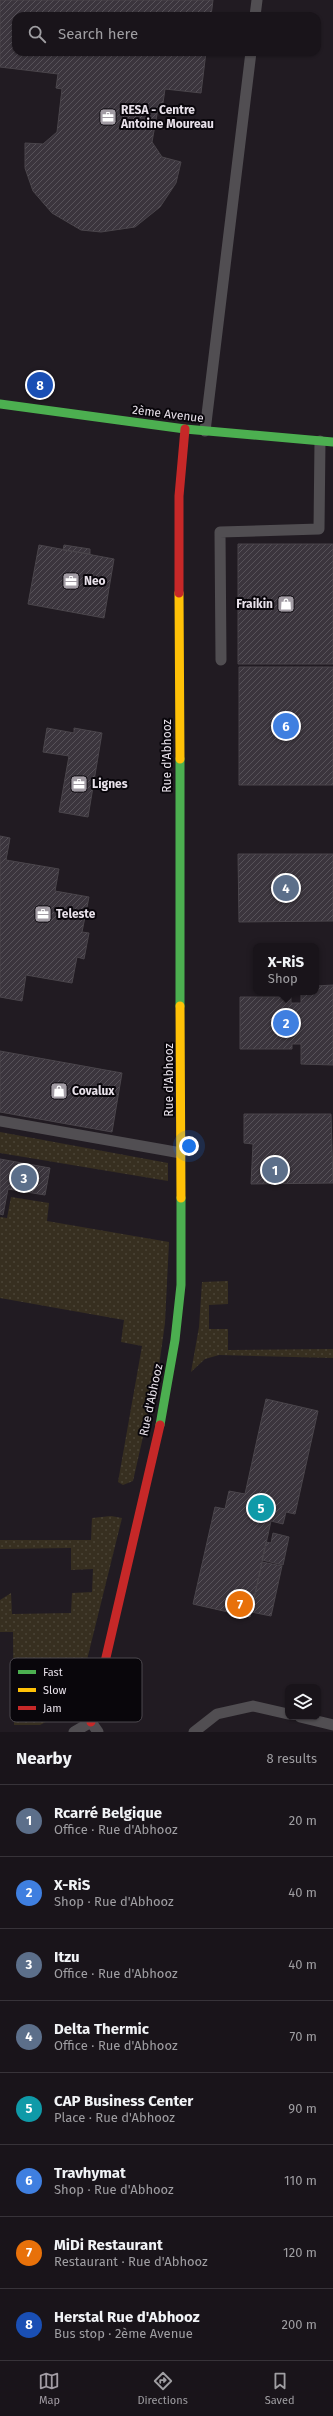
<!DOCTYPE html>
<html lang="en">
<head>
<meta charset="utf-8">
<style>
	body { margin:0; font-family:"Fira Sans",sans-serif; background:#262127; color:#f1f3f6 }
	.controls { position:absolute; right:12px; bottom:12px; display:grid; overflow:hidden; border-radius:8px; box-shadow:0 1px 3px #0004 }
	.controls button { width:36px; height:36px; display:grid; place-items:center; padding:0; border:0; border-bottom:1px solid #373339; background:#19141a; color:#f1f3f6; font:20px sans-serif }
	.you { position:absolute; left:189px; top:1146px; width:14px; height:14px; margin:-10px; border:3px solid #fff; border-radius:50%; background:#1a73e8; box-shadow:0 0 0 6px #1a73e833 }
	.badge { display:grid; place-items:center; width:26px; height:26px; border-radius:50%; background:#a29ca4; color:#fff; font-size:13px; font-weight:700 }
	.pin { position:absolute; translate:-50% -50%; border:2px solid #fff; box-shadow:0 1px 4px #0006 }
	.popup { position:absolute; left:253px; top:943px; width:66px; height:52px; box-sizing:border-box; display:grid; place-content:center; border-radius:8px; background:#19141a; filter:drop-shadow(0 1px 3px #0005); font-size:13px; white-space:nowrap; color:#9f9ea2 }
	.popup b { font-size:15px; color:#f1f3f6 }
	.popup::after { content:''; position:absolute; left:50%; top:100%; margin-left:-8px; border:8px solid transparent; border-top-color:#19141a }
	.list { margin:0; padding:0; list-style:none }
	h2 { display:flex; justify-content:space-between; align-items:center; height:52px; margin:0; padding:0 16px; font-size:17px }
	h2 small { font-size:13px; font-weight:400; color:#9f9ea2 }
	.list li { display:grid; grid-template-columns:26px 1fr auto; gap:12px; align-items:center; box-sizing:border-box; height:72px; padding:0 16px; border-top:1px solid #373339 }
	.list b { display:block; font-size:15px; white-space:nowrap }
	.list p { margin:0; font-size:13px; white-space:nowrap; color:#9f9ea2 }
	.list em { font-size:13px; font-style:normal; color:#9f9ea2 }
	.icon { flex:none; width:22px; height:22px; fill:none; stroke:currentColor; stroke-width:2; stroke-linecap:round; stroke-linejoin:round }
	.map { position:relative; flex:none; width:333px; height:1732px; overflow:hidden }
	.search { position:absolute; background:#19141a; box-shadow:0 1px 3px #0004; left:12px; right:12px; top:12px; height:44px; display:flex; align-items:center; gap:10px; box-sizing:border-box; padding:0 14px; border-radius:12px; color:#9f9ea2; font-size:15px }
	.sheet { height:628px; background:#19141a }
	nav { display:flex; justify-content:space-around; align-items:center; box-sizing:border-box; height:56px; border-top:1px solid #373339; background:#19141a; font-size:11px; color:#9f9ea2 }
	nav a { display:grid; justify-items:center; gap:2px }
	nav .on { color:#a29ca4 }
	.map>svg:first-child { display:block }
</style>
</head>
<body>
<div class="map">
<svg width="333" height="1732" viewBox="0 0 333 1732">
	<defs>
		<pattern id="grass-dots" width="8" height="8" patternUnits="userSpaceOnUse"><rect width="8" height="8" fill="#372f20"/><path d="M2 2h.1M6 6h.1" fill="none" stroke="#4a4336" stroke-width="1.8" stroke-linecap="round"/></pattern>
		<pattern id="building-hatch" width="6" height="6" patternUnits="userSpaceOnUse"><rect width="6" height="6" fill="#3b353d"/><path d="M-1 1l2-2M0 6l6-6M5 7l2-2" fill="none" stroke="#575259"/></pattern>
	</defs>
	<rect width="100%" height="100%" fill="#211b22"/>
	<path fill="url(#grass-dots)" d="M0 1132 168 1163V1181L0 1153Z
		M11 1197 49 1203 47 1221 169 1242 165 1323 159 1366 133 1481 123 1485 118 1482 142 1346 121 1342 124 1320 0 1298V1217L7 1218Z
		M228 1281V1304L209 1305V1329H228V1350L333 1349V1358L219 1355 205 1359 191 1372 199 1327 202 1282Z
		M111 1516 122 1518 82 1680 68 1704 57 1716 40 1725H14L13 1632H0V1600L11 1593 12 1614 71 1613 72 1593 92 1592 93 1569 71 1570V1548L0 1549V1540H91L92 1518Z"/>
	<path fill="url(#building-hatch)" stroke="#4a454b" d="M0 0H213L211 16H16V52H206L201 93 165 89 163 103H159L152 142 162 157 181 162 176 183 160 207 135 227 101 232 81 230 52 213 33 191 25 168V143L43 144 57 132 62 89 56 88 58 74 0 67Z
		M238 544H333V664H238Z
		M39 545 114 559 104 618 28 604Z
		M64 545 90 549V554L63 550Z
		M239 667H333V785H239Z
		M47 728 74 733V728L102 733 88 817 59 812 69 756 43 752Z
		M0 836 10 838 6 860 59 869 55 891 89 897 82 932 89 933 84 959 77 957 72 983 26 975 22 1001 0 997Z
		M238 854H333V921L239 922Z
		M333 985V1065L301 1064V1044H292V1049H240V997H291V1003H301V992H316V986Z
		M0 1051 122 1073 112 1132 0 1112Z
		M244 1114H331L333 1183 251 1184 253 1144 244 1143Z
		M0 1159 50 1168 45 1195 8 1189 3 1215 0 1214Z
		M266 1399 318 1411 295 1514 286 1512 283 1524 271 1521 250 1617 193 1604 215 1507 225 1509 229 1491 245 1494Z
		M273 1533 289 1537 283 1565 262 1560 266 1542 271 1543Z
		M262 1562 282 1566 271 1616 251 1612Z"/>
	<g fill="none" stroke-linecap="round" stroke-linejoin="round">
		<path stroke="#514e52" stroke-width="11" d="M255 16 257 0
			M205 431 251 52
			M221 660 220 532 319 529 320 441
			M0 1121 181 1153
			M300 1717 333 1725
			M74 1732 91 1722 98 1732
			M194 1732 217 1714 253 1706 288 1714"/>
		<path stroke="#4caf50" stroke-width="9" d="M0 404 185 429 333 442
			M180 759V1006
			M160 1425 175 1340 181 1285V1198"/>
		<path stroke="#ffc107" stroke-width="9" d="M179 593 180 759
			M180 1006 181 1198"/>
		<path stroke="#c62828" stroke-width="9" d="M179 593V496L185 429
			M91 1722 160 1425"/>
	</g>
	<defs>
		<g id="office-square" transform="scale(0.9)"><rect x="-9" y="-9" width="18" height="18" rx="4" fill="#a29ca4" stroke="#09060b"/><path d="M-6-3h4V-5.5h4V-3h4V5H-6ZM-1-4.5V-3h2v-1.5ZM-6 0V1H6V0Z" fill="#fff"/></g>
		<g id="shop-square" transform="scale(0.9)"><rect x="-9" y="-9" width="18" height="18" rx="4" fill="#a29ca4" stroke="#09060b"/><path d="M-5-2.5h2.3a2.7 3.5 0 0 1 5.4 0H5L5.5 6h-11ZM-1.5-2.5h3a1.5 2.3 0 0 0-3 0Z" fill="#fff"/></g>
	</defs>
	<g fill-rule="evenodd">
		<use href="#office-square" x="108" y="117"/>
		<use href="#office-square" x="71" y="581"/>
		<use href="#shop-square" x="286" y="604"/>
		<use href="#office-square" x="79" y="784"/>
		<use href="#office-square" x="43" y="914"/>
		<use href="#shop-square" x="59" y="1091"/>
	</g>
	<g text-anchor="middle" stroke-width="4" stroke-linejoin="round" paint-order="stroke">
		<g font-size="12" font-weight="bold" fill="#e8e1ea" stroke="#09060b" text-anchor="start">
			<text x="121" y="114">RESA - Centre<tspan x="121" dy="14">Antoine Moureau</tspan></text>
			<text x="84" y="585">Neo</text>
			<text x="273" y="608" text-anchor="end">Fraikin</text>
			<text x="92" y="788">Lignes</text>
			<text x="56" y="918">Teleste</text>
			<text x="72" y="1095">Covalux</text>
		</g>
		<g font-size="12" fill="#e8e1ea" stroke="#09060b">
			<text transform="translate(168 414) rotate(7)" y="4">2ème Avenue</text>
			<text transform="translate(167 756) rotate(-90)" y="4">Rue d'Abhooz</text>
			<text transform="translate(169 1080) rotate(-90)" y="4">Rue d'Abhooz</text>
			<text transform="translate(151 1400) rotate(-78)" y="4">Rue d'Abhooz</text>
		</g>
	</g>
	<rect x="10" y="1658" width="132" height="64" rx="6" fill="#09060b" stroke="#4c484e" stroke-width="1"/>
	<rect x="18" y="1670" width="18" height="4" fill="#4caf50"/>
	<rect x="18" y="1688" width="18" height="4" fill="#ffc107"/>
	<rect x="18" y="1706" width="18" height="4" fill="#c62828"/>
	<g font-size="11" fill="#e8e1ea">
		<text x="43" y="1676">Fast</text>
		<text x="43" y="1694">Slow</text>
		<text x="43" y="1712">Jam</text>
	</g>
</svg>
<div class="controls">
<button><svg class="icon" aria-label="layers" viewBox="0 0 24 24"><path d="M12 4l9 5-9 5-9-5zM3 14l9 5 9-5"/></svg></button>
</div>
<div class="you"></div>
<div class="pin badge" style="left:275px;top:1170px;background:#5c6f8a">1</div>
<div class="pin badge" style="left:286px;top:1023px;background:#3f7fe0">2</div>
<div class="popup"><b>X-RiS</b>Shop</div>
<div class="pin badge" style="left:24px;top:1178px;background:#5c6f8a">3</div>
<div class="pin badge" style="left:286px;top:888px;background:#5c6f8a">4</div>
<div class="pin badge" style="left:261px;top:1508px;background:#0f9aa8">5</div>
<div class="pin badge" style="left:286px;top:726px;background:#3f7fe0">6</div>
<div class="pin badge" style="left:240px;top:1604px;background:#e8710a">7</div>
<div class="pin badge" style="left:40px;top:385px;background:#1a4fb4">8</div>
<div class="search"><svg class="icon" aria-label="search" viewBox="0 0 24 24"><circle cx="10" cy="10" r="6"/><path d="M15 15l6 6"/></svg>Search here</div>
</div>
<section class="sheet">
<h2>Nearby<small>8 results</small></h2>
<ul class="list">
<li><span class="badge" style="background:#5c6f8a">1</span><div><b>Rcarré Belgique</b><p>Office · Rue d'Abhooz</p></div><em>20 m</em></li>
<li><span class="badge" style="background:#3f7fe0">2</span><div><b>X-RiS</b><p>Shop · Rue d'Abhooz</p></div><em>40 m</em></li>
<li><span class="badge" style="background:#5c6f8a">3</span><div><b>Itzu</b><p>Office · Rue d'Abhooz</p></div><em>40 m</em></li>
<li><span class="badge" style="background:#5c6f8a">4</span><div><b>Delta Thermic</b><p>Office · Rue d'Abhooz</p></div><em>70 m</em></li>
<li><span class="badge" style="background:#0f9aa8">5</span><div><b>CAP Business Center</b><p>Place · Rue d'Abhooz</p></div><em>90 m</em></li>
<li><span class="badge" style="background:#3f7fe0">6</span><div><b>Travhymat</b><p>Shop · Rue d'Abhooz</p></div><em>110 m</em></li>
<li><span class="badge" style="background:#e8710a">7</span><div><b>MiDi Restaurant</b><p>Restaurant · Rue d'Abhooz</p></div><em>120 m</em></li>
<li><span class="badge" style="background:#1a4fb4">8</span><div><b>Herstal Rue d'Abhooz</b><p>Bus stop · 2ème Avenue</p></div><em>200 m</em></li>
</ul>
</section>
<nav>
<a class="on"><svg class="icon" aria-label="map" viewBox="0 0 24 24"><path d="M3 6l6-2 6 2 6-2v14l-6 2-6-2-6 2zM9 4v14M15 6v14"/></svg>Map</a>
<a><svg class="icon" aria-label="directions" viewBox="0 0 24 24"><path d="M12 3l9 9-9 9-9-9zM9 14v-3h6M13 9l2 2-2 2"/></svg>Directions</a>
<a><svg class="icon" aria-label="saved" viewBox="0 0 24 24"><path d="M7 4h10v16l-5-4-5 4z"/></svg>Saved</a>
</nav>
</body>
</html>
